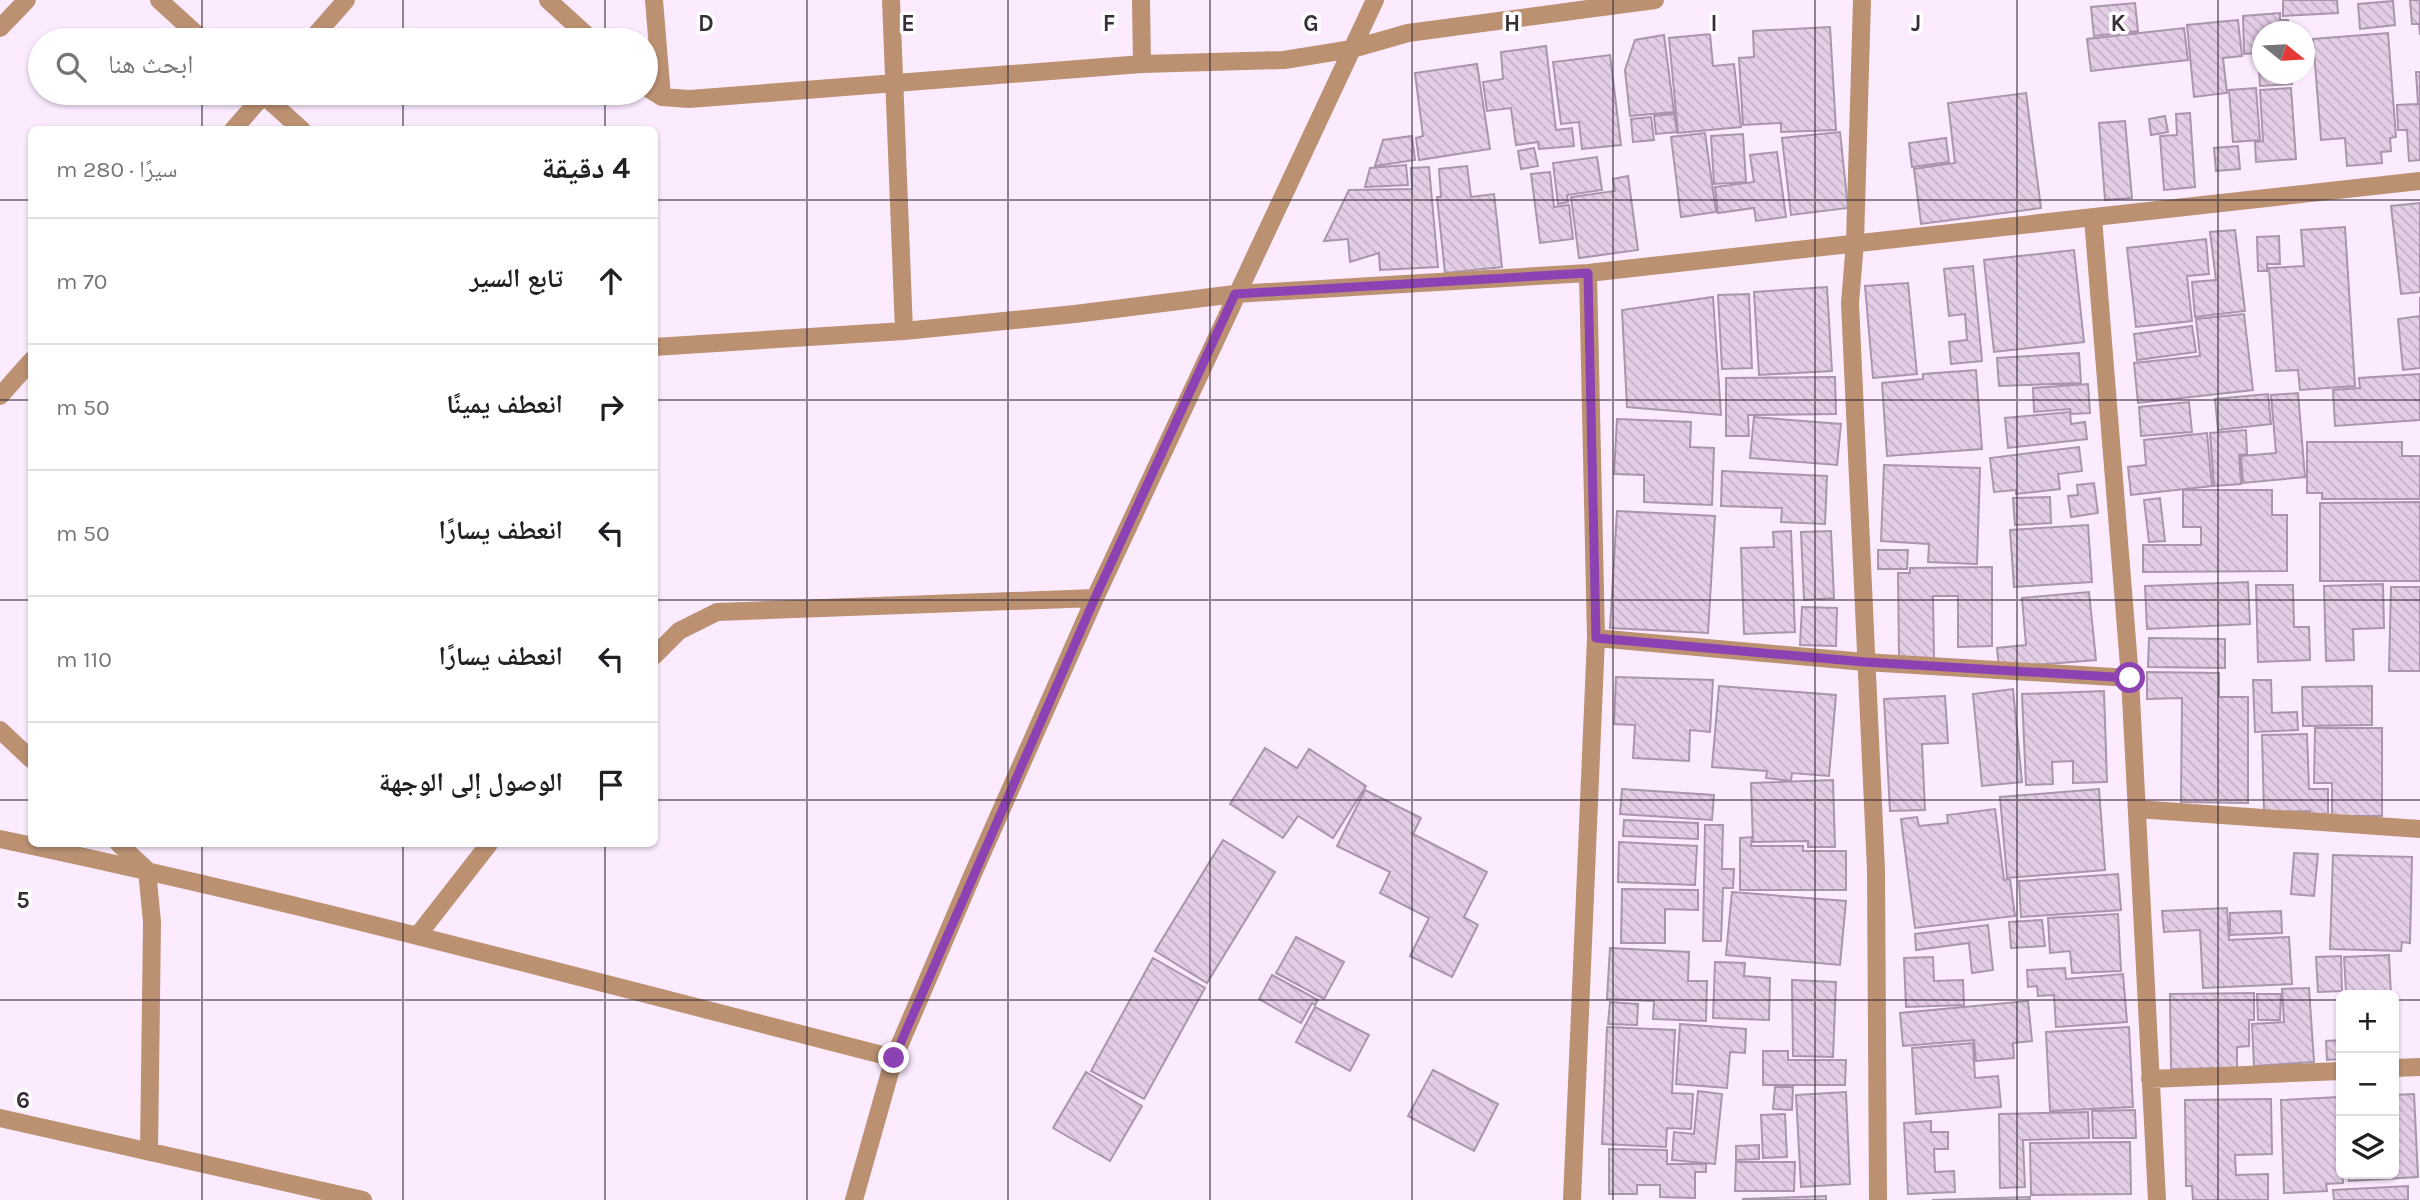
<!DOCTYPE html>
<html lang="ar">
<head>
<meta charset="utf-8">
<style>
	body { margin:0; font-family:Karla,"Noto Naskh Arabic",sans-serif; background:#f2f2f2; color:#202124; direction:rtl }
	.controls { position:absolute; right:21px; bottom:21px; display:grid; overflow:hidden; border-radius:10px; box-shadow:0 2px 5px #0004 }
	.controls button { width:63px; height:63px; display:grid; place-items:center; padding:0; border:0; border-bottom:2px solid #e0e0e0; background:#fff; color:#202124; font:35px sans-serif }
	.compass { position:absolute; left:2252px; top:21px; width:63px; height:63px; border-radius:50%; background:#fff; box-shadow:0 2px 5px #0004; rotate:108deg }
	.stop { position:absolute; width:21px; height:21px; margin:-16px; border:5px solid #8d42b4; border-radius:50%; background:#fff }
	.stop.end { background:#8d42b4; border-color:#fff; box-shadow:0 2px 7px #0008 }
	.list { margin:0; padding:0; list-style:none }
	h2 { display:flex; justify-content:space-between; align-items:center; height:91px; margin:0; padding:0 28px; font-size:30px }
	h2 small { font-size:23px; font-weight:400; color:#757577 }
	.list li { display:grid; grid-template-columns:46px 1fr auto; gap:21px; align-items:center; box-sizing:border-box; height:126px; padding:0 28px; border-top:2px solid #e0e0e0 }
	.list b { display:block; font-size:26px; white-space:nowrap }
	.list em { font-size:23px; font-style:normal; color:#757577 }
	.icon { flex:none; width:38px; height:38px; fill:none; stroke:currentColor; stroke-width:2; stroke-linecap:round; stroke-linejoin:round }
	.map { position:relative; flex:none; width:2420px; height:1200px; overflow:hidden; direction:ltr }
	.search { position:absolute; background:#fff; box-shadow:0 2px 5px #0004; left:28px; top:28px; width:630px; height:77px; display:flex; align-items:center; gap:18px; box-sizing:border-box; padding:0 24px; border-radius:38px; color:#757577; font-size:26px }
	.panel { position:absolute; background:#fff; box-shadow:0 2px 5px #0004; left:28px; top:126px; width:630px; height:721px; border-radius:10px; direction:rtl }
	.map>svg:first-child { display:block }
</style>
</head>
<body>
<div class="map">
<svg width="2420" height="1200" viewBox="0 0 2420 1200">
	<defs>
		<pattern id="building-back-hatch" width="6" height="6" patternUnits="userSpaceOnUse" patternTransform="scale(1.75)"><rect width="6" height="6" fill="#e3cee6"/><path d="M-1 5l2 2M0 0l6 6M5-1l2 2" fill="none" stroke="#c3b1c6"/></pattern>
	</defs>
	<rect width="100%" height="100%" fill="#fcebff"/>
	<path fill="url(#building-back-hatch)" stroke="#a995ac" stroke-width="2" d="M2283 0H2337L2338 13 2283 16Z
		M2410 0H2420V35L2419 24H2412Z
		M2393 1 2395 25 2360 29 2358 4Z
		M2135 3 2138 31 2094 36 2091 7Z
		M2280 13V20H2288L2289 32H2262V74H2291L2292 84 2260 86 2258 53 2244 54 2243 16Z
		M2238 20 2242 56 2223 58 2227 93 2194 97 2187 25Z
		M1830 27 1836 130 1781 132V123L1743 125 1739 58 1754 57 1753 31Z
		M2184 28 2188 60 2091 71 2087 39Z
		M2388 33 2396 137 2390 138 2391 151 2381 152 2382 163 2347 166 2345 138 2321 140 2313 39Z
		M1710 34 1713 66 1734 64 1741 127 1678 133 1669 38Z
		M1664 35 1674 112 1630 116 1625 70 1635 40Z
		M1546 46 1556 130 1572 128 1574 146 1539 149 1538 142 1516 145 1511 108 1487 111 1483 82 1503 79 1501 52Z
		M1610 55 1621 145 1582 149 1579 122 1561 124 1553 62Z
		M1477 64 1490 149 1419 160 1416 138 1423 136 1415 73Z
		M2416 72H2420V160L2409 161 2407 130H2398L2397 105 2418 104Z
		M2256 88 2260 140 2233 142 2229 90Z
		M2291 88 2296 159 2256 162 2255 142 2263 141 2260 90Z
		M2026 93 2041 208 1921 224 1914 169 1955 163 1948 103Z
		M2190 113 2195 187 2164 190 2160 136 2177 135 2176 114Z
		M1674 114 1677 132 1656 134 1654 116Z
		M2165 116 2168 132 2151 135 2149 119Z
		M1651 117 1654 140 1633 142 1631 119Z
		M2125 121 2132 198 2105 200 2099 123Z
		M1840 132 1848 208 1791 215 1782 138Z
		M1705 133 1716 212 1681 217 1671 137Z
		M1743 134 1746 182 1714 184 1711 136Z
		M1412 136 1415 160 1375 166 1383 140Z
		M1946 138 1949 162 1912 167 1909 143Z
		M2238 146 2240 169 2216 171 2214 148Z
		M1534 148 1538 166 1521 169 1518 151Z
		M1777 152 1786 217 1756 221 1754 208 1718 213 1715 187 1754 182 1750 155Z
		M1597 157 1602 190 1567 195 1568 202 1558 204 1553 163Z
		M1406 165 1408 185 1365 187 1370 168Z
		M1467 166 1471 197 1494 194 1502 267 1445 273 1437 197H1441L1439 169Z
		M1429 167 1438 267 1380 270 1379 253 1350 262 1348 239 1324 241 1349 190 1412 189 1411 168Z
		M1550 172 1554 207 1569 205 1573 239 1540 243 1531 174Z
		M1628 176 1638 250 1579 258 1571 197 1615 191 1613 179Z
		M2420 203V292L2401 294 2391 206Z
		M2345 227 2355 386 2300 390 2298 370 2276 371 2269 268 2304 266 2301 230Z
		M2235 230 2245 311 2195 317 2192 282 2216 280 2210 232Z
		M2279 236 2280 264H2267V271H2258L2257 237Z
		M2206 239 2209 274 2187 276 2192 321 2136 327 2127 248Z
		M2074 250 2084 342 1994 352 1984 260Z
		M1973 266 1982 361 1951 364 1949 342 1967 340 1965 314 1949 316 1944 269Z
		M1908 283 1917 374 1873 378 1865 286Z
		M1827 287 1832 371 1759 375 1754 292Z
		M1749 294 1752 368 1722 369 1718 295Z
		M1713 297 1721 415 1627 407 1622 310Z
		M2420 297V368L2403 370 2398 319 2420 316Z
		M2244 314 2253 390 2138 403 2134 363 2200 356 2196 319Z
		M2192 326 2196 352 2137 360 2134 334Z
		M2079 353 2081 383 1999 386 1997 358Z
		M1976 370 1982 449 1887 456 1882 383 1923 379V374Z
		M2420 374V420L2335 426 2333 390 2360 388 2359 378Z
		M1835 377 1836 414 1748 415 1749 436H1726V378Z
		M2088 384 2090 413 2071 414 2070 409 2034 412 2033 388Z
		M2298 393 2305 477 2243 483 2241 456 2276 453 2271 395Z
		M2268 394 2271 424 2218 430 2215 399Z
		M2189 402 2192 432 2141 436 2139 407Z
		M2070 412 2071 424 2085 422 2087 439 2008 448 2005 418Z
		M1754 417 1841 424 1837 465 1750 458Z
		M1617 419 1691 422 1690 447 1714 448 1712 505 1644 502V475L1614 474Z
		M2246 430 2247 454 2239 455 2241 484 2214 486 2210 433Z
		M2207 433 2212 486 2131 495 2128 467 2146 465 2144 440Z
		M2307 442H2402V456H2420V499H2322V493H2307Z
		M2079 447 2082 471 2058 474 2060 489 2016 494V490L1994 492 1990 458Z
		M1884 465 1980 468 1977 564 1928 562 1929 544 1881 541Z
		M1722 471 1827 476 1825 524 1781 522 1782 508 1721 506Z
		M2094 483 2098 513 2071 517 2068 496 2078 495 2077 485Z
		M2183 490H2272V515H2287V571L2143 572V545H2201V527H2183Z
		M2050 497 2051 523 2015 525 2013 498Z
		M2160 498 2165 541 2149 542 2144 500Z
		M2420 502V581H2320V503Z
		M1617 511 1715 516 1708 633 1610 628Z
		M2088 525 2092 582 2014 587 2010 530Z
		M1791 531 1795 632 1744 634 1741 548 1774 547 1773 532Z
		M1831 531 1834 598 1804 600 1801 532Z
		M1878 550H1908L1907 569H1878Z
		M1992 567V646L1958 647V596H1933L1934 659H1899L1898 573H1910V568Z
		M2248 582 2250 624 2147 629 2145 586Z
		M2383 584 2384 628 2353 629 2354 660 2326 661 2324 586Z
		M2256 585H2293L2294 627H2309L2310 660 2258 662Z
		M2391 587H2420V671H2389Z
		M2089 592 2096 660 1999 668 1997 648 2026 645 2022 598Z
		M1802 607 1837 608 1836 646 1800 645Z
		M2149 638 2225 639V668L2148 667Z
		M2147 672 2219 673V697H2248V803L2181 802 2182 698 2147 699Z
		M1616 677 1713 680 1710 732 1690 730 1689 761 1633 758 1635 725 1614 724Z
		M2253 680H2271L2272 713 2297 712 2298 730 2255 732Z
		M1719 686 1836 695 1829 776 1792 773 1791 781 1766 778 1767 771 1712 767Z
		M2372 686V725L2303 726 2302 687Z
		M2013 689 2022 782 1982 786 1973 694Z
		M2104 691 2107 782 2073 783V761L2052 762 2053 784 2026 785 2022 694Z
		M1945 696 1948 743 1922 744 1925 810 1890 811 1884 699Z
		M2315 728H2382V816H2332V783H2314Z
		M2307 734 2309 789H2328V817H2310V811L2264 812 2262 735Z
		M1265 748 1297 768 1309 749 1366 786 1333 838 1298 816 1283 838 1230 804Z
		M1833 780 1835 847H1808V841L1753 842 1751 783Z
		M1622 789 1714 795 1712 820 1620 814Z
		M2099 789 2105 870 2007 878 2000 797Z
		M1365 790 1421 818 1413 834 1487 872 1464 917 1478 925 1452 977 1410 956 1429 918 1380 893 1390 872 1337 846Z
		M1995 809 2004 880 2010 879 2015 916 1915 928 1901 819 1917 817 1919 826 1948 823 1947 815Z
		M1624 820 1698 823V839L1623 836Z
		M1705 825H1723L1722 869H1734L1733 888H1723L1721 941H1703Z
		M1752 837 1751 846H1803V851H1846V890H1740V838Z
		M1223 840 1275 872 1207 983 1155 951Z
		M1619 842 1697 846 1695 885 1618 882Z
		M2294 853 2318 854 2314 896 2291 894Z
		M2333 855 2412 857 2410 943 2402 942 2401 951 2330 949Z
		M2118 874 2121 910 2021 917 2019 881Z
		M1622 889 1698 890V910L1665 909V943H1621Z
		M1732 892 1846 901 1840 965 1726 955Z
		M2227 908 2229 940 2289 937 2292 984 2203 988 2200 930 2164 932 2162 911Z
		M2281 911 2282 933 2230 935V913Z
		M2118 914 2121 971 2072 973 2070 951 2050 953 2048 918Z
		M2042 920 2045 946 2011 948 2009 922Z
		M1988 925 1993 970 1972 973 1969 943 1916 950 1915 934Z
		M1296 937 1344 962 1324 999 1276 973Z
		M1610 948 1689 952 1688 981H1707L1706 1021 1653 1019 1654 1001 1607 999Z
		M2389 955 2391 995H2342L2346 992 2344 957Z
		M2341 956 2342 991 2318 992 2316 957Z
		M1933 957 1934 981 1963 980 1964 1005 1906 1007 1904 958Z
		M1153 958 1205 988 1144 1099 1091 1071Z
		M1715 962 1745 963 1744 976 1770 978 1769 1020 1713 1018Z
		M2065 968 2066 979 2123 974 2127 1022 2056 1027 2054 995 2038 996 2037 986 2028 987 2027 970Z
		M1272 975 1318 1000 1315 1005 1312 1003 1301 1023 1259 999Z
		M1792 980 1836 982 1833 1057 1793 1056Z
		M2309 988 2314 1062 2254 1066 2252 1024 2284 1022 2282 989Z
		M2254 993V1020H2249V1046L2237 1047V1068L2171 1069 2170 994Z
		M2257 994H2281L2280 1020H2258Z
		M2028 1001 2032 1041 2013 1043 2014 1058 1976 1061 1974 1040 1903 1046 1900 1013Z
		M1610 1002 1638 1004 1637 1025 1608 1024Z
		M1315 1007 1369 1035 1350 1071 1296 1042Z
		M1680 1024 1746 1029 1745 1053 1730 1052 1727 1088 1676 1084Z
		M1607 1027 1675 1030 1672 1093 1693 1094 1691 1129 1667 1128 1666 1147 1602 1144Z
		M2129 1027 2133 1107 2050 1111 2046 1032Z
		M2341 1040V1059L2327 1060 2326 1041Z
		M1973 1043 1975 1078 1998 1076 2001 1107 1916 1114 1912 1048Z
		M1763 1051H1788V1060H1846L1845 1085H1763Z
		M1433 1070 1498 1104 1474 1151 1408 1116Z
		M1086 1072 1142 1106 1110 1161 1053 1128Z
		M1775 1087H1793L1792 1110 1773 1109Z
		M1698 1091 1722 1094 1715 1164 1672 1160 1674 1132 1694 1134Z
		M1846 1092 1850 1184 1801 1187 1796 1095Z
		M2414 1094 2418 1177 2349 1181 2348 1174H2394V1095Z
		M2339 1097 2343 1183 2326 1184 2327 1191 2284 1193 2281 1100Z
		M2271 1099 2272 1154 2235 1155 2236 1175 2268 1174V1200H2193L2192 1186H2186L2185 1100Z
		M2135 1110 2136 1138H2093L2092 1111Z
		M2088 1112 2089 1138 2023 1140 2025 1187 2000 1188 1999 1114Z
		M1785 1114 1787 1157 1763 1158 1761 1115Z
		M1931 1121V1132H1948V1149H1934L1935 1172 1954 1171 1955 1192 1908 1194 1904 1123Z
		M2130 1142 2131 1194 2031 1195 2030 1143Z
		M1759 1145V1159L1736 1160V1146Z
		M1609 1149 1667 1150V1164H1706V1172H1695V1198L1660 1197V1185H1637V1194H1609Z
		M1736 1162H1795L1794 1191H1735Z
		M2408 1186V1200H2334L2333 1190Z
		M1826 1196V1200H1743V1199Z
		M2030 1197V1200H1932Z"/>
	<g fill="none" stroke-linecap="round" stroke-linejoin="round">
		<path stroke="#bb9172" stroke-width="18" d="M159 0 203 40
			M548 0 592 40
			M654 0 662 97
			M891 0 904 331
			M1141 0 1142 64
			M1862 0 1855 242 1850 303 1876 870 1878 1200
			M0 28 27 0
			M311 40 346 0
			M646 87 662 97 689 99 1142 64 1284 60 1352 49 1408 33 1655 0
			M261 93 302 130
			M233 130 265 93
			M2093 218 2130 678 2157 1200
			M654 347 904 331 1075 314 1235 294 1588 273 2420 181
			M0 396 32 360
			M1596 638 1865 662 2130 678
			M654 656 679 631 717 612 1095 598
			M0 730 32 760
			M2137 809 2420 829
			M0 839C301 902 597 982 894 1058
			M119 844 147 870 152 922 149 1152
			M418 935 489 844
			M2394 1068 2420 1067
			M2150 1079 2341 1071
			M0 1118 363 1200
			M854 1200 894 1058 972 876 1095 598 1375 0
			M1572 1200 1596 638 1588 273"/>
	</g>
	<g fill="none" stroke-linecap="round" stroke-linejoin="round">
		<path stroke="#8d42b4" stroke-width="9" d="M894 1058 1095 598 1235 294 1588 273 1596 638 1865 662 2130 678"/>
	</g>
	<path fill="none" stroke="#372e38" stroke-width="2" stroke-opacity="0.55" d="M202 0V40M403 0V40M605 0V40M807 0V1200M1008 0V1200M1210 0V1200M1412 0V1200M1613 0V1200M1815 0V1200M2017 0V1200M2218 0V1200M202 93V130M403 93V130M605 93V130M0 200H32M654 200H2420M0 400H32M654 400H2420M0 600H32M654 600H2420M0 800H32M654 800H2420M202 844V1200M403 844V1200M605 844V1200M0 1000H2341M2394 1000H2420"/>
	<g font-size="23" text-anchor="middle" font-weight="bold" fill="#372e38" stroke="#fff" stroke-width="7" stroke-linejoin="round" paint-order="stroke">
		<text x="706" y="31">D</text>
		<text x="908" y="31">E</text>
		<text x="1109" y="31">F</text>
		<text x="1311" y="31">G</text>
		<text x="1512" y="31">H</text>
		<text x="1714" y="31">I</text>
		<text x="1916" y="31">J</text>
		<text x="2118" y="31">K</text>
		<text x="23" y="908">5</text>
		<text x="23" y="1108">6</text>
	</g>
</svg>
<div class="controls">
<button>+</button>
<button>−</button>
<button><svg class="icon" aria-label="layers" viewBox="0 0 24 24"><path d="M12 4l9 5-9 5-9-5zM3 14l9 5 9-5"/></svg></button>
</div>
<svg class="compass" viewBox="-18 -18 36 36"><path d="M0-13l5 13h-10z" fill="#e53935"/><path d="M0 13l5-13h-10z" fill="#757577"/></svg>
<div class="stop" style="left:2130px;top:678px"></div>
<div class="stop end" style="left:894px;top:1058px"></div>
<div class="search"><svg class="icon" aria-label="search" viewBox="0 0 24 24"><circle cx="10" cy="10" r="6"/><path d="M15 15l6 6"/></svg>ابحث هنا</div>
<section class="panel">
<h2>4 دقيقة<small>سيرًا · 280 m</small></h2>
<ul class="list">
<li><svg class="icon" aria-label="ahead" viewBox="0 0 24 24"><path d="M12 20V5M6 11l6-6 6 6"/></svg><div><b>تابع السير</b></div><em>70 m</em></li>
<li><svg class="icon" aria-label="right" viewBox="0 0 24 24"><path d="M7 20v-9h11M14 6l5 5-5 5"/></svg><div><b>انعطف يمينًا</b></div><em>50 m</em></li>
<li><svg class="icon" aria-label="left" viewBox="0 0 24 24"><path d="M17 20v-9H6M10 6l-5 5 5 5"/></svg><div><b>انعطف يسارًا</b></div><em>50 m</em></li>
<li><svg class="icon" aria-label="left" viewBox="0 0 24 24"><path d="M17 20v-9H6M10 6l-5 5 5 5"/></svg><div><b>انعطف يسارًا</b></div><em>110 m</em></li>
<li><svg class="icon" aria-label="arrive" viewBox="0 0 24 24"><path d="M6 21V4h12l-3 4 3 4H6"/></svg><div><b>الوصول إلى الوجهة</b></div></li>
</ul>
</section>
</div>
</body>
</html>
